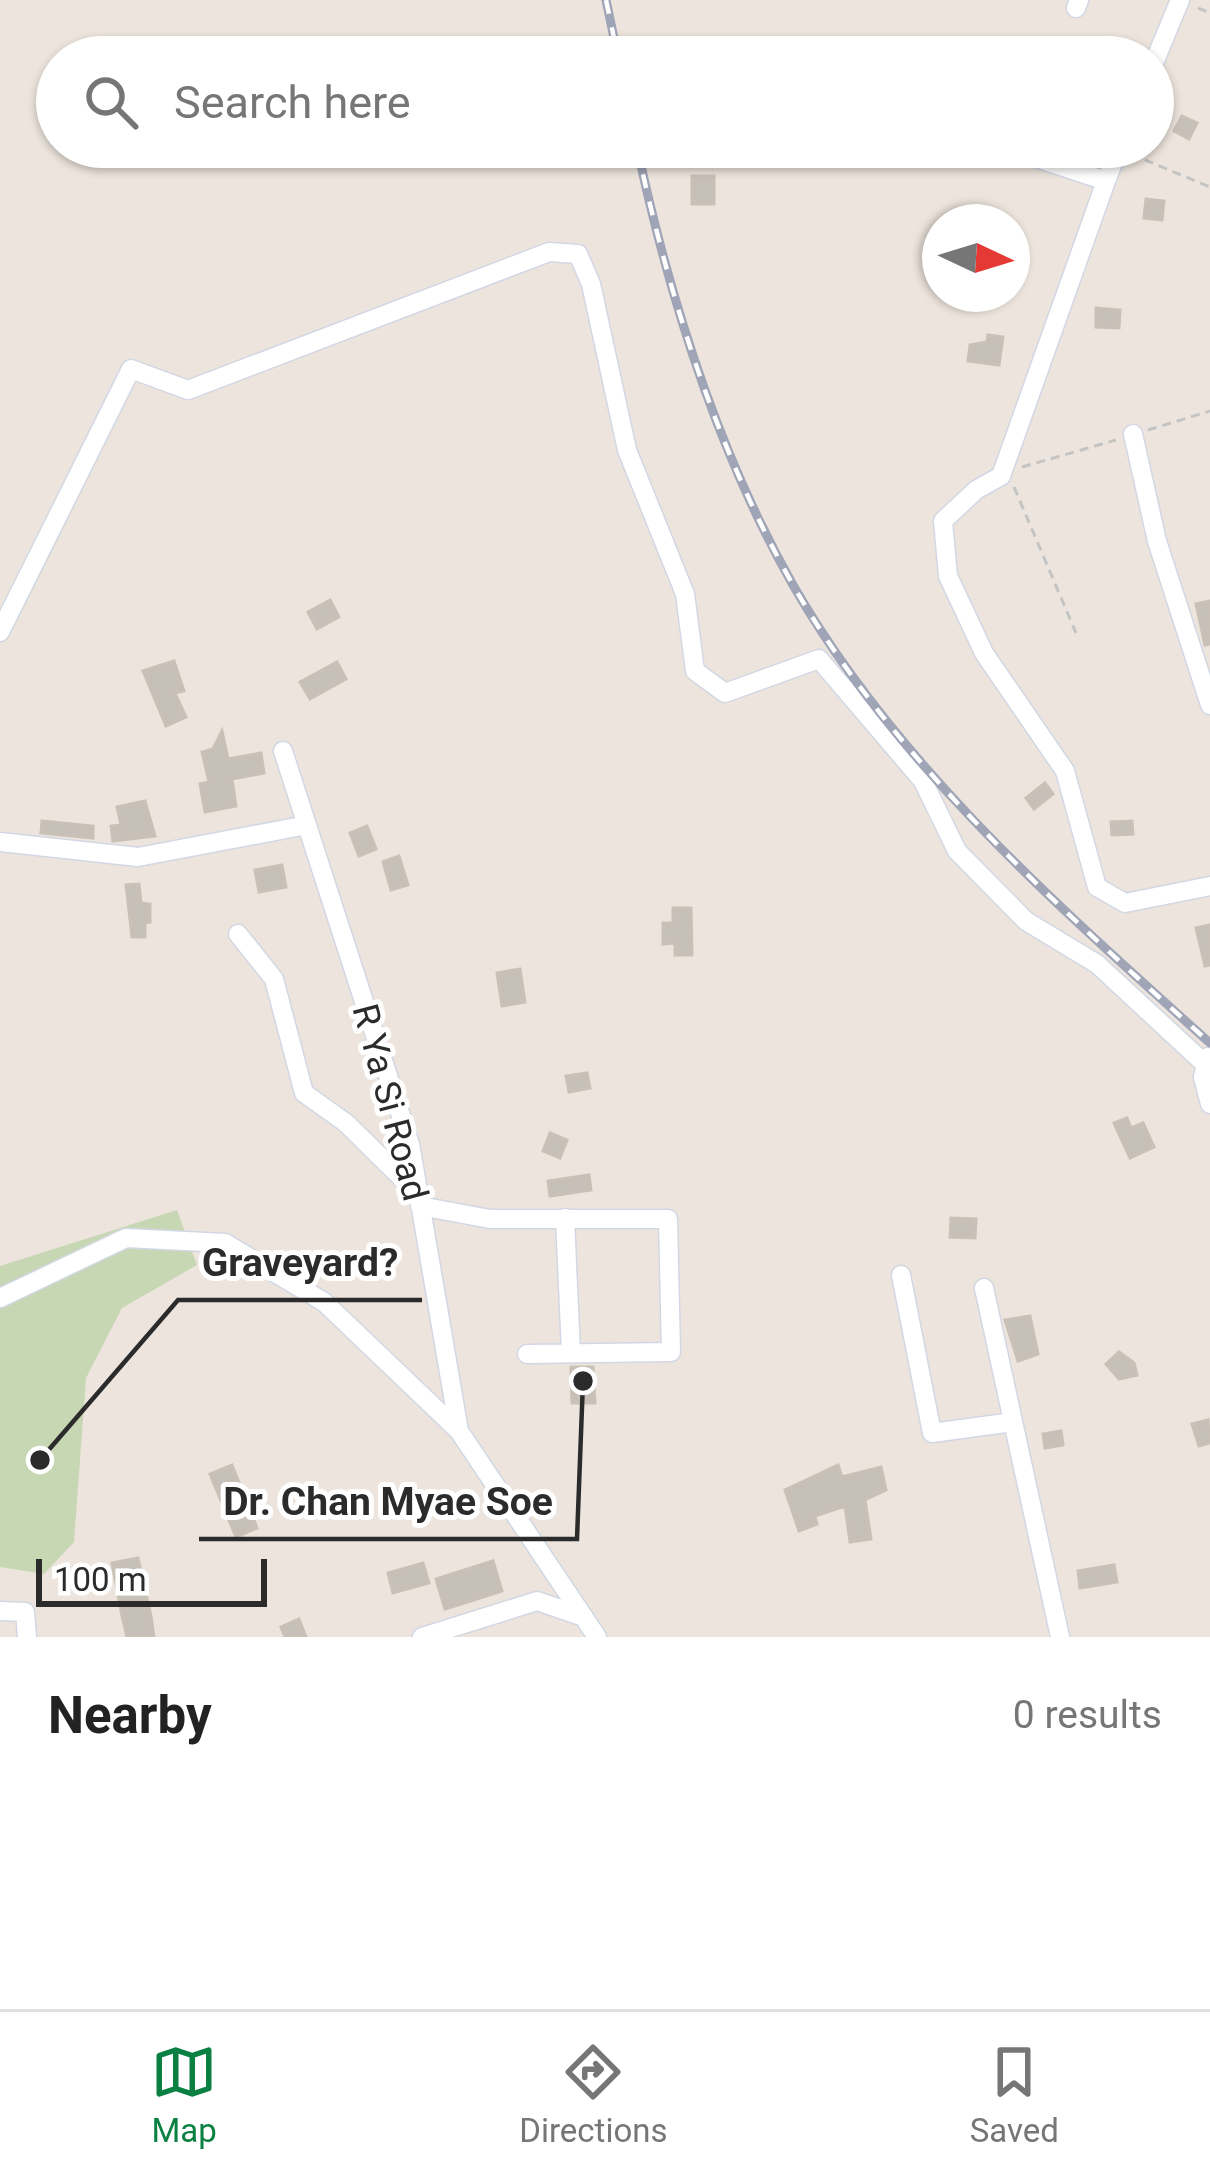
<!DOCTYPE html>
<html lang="en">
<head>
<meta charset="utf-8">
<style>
	body { margin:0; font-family:Roboto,sans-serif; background:#f6f6f6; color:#222 }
	.compass { position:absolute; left:922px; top:204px; width:108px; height:108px; border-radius:50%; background:#fff; box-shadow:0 3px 9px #0004; rotate:94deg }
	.scale { position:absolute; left:36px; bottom:30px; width:231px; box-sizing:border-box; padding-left:12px; border:6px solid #2b2b2b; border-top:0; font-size:33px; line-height:42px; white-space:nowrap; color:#2b2b2b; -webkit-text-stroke:9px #fff; paint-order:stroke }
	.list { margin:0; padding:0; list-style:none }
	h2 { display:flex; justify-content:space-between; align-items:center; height:156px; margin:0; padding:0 48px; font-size:51px }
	h2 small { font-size:39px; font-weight:400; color:#767676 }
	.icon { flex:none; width:66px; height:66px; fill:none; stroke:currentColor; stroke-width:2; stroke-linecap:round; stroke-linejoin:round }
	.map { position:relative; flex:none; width:1210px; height:1637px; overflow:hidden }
	.search { position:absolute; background:#fff; box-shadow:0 3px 9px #0004; left:36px; right:36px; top:36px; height:132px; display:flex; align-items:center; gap:30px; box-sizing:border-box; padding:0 42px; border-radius:66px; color:#767676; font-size:45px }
	.sheet { height:372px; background:#fff }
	nav { display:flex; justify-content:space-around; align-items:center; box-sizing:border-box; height:168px; border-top:3px solid #e0e0e0; background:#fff; font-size:33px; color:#767676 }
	nav a { display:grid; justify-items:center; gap:6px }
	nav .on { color:#0b8043 }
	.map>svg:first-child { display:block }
</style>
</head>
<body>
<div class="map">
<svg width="1210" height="1637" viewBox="0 0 1210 1637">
	<rect width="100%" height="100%" fill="#ede5dd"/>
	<path fill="#c7d7b4" d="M177 1210 197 1265 122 1308 86 1378 74 1542 44 1574 0 1567V1266Z"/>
	<path fill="#c6c0b8" stroke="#c9c1b6" stroke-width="3" d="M1182 116 1197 123 1189 139 1174 131Z
		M760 147H802L796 162Z
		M826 147H855L854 161 826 159Z
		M692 176H714V204H692Z
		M1146 199 1164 201 1162 220 1144 218Z
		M1096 308 1120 310 1119 328 1096 327Z
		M988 335 1003 337 999 365 968 361 970 345 987 342Z
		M330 600 339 617 317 629 308 612Z
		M1210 601V644L1205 645 1196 604Z
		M174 661 184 691 175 693 186 717 166 726 143 671Z
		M337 662 346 679 310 699 300 682Z
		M222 731 228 759 261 753 264 773 232 779 236 806 205 812 200 784 209 782 202 752 213 749Z
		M1045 783 1053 794 1034 809 1026 798Z
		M145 801 155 836 113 841 111 826 121 825 117 807Z
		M42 821 93 826V838L41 833Z
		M1132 821 1133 834 1112 835 1111 822Z
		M367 826 376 849 359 856 350 833Z
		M399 856 408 885 391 890 383 862Z
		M282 865 286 887 259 892 255 870Z
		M139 884 141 903 150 904V922L145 923V937H132L126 885Z
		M673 908H691L692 955H675V943L663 944V923H673Z
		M1210 925V965L1205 966 1196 928Z
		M520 969 525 1002 502 1006 497 973Z
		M587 1073 590 1088 569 1092 566 1076Z
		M1127 1118 1131 1128 1143 1123 1154 1147 1130 1158 1114 1123Z
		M550 1133 567 1140 560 1158 543 1151Z
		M589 1175 591 1190 550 1196 548 1181Z
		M951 1218 976 1219 975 1238 950 1237Z
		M1030 1316 1038 1354 1018 1361 1005 1320Z
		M1119 1352 1134 1363 1137 1375 1119 1379 1106 1364Z
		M571 1367H593L595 1403H572Z
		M1208 1420 1210 1443 1199 1446 1192 1424Z
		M1061 1431 1063 1445 1045 1448 1043 1434Z
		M232 1465 257 1528 236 1537 210 1474Z
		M838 1465 842 1477 881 1467 886 1490 865 1500 871 1539 850 1542 845 1506 815 1516 817 1524 799 1531 785 1490Z
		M138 1558 151 1616 154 1637H127L122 1616 112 1563Z
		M493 1561 502 1591 445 1609 436 1579Z
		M423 1563 429 1583 393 1593 388 1573Z
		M1114 1565 1117 1582 1080 1588 1078 1571Z
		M299 1619 306 1637H285L281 1627Z"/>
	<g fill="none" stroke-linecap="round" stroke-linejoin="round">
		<g stroke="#d2d7e4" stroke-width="21">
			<path id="minor" d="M1076 8 1079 0
				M1153 65 1180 0
				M1003 147 1106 181 1119 147
				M1106 181 1001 476 976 490 943 521 948 576 984 653 1065 771 1097 887 1125 903 1210 886
				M1133 434 1157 541 1210 705
				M0 632 131 369 188 390 549 252 578 254 591 284 627 450 685 594 695 671 725 693 819 659 923 781 957 851 1026 921 1097 964 1206 1065
				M283 751 410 1144 459 1431 597 1637
				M0 842 138 857 307 825
				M238 934 274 979 304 1093 346 1123 418 1194
				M1208 1057 1203 1077 1210 1104
				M420 1206 490 1219H668L671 1352 527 1354
				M565 1218 571 1353
				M901 1275 932 1433 1013 1422
				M984 1288 1060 1637
				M0 1298 126 1238 225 1243 324 1302 459 1431
				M0 1611 25 1612 27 1637
				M422 1637 537 1601 584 1617"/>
		</g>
		<path stroke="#c4c4c4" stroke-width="3" stroke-dasharray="9 6" stroke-linecap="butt" d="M1198 8 1210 13
			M1131 154 1210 187
			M1148 430 1210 411
			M1022 467 1116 440
			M1014 487 1076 633"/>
		<use href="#minor" stroke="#fff" stroke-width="18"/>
		<g stroke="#9fa4b6" stroke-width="9">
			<path id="rail" d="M606 0 618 57
				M637 147C669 297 717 451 793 585 896 765 1058 906 1210 1043"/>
		</g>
		<use href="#rail" stroke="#fff" stroke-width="4.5" stroke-dasharray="14" stroke-linecap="butt"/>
	</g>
	<g text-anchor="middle" stroke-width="10" stroke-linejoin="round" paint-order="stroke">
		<g font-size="36" fill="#2b2b2b" stroke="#fff">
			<text transform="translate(391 1102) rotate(75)" y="13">R Ya Si Road</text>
		</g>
	</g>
	<path fill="none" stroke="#2b2b2b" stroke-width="4.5" d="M40 1460L178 1300H422M583 1381L577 1539H199"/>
	<g fill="#2b2b2b" stroke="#fff" stroke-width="4.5">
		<circle cx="40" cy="1460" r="12"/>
		<circle cx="583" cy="1381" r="12"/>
	</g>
	<g font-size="39" text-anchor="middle" font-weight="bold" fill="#2b2b2b" stroke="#fff" stroke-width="10" stroke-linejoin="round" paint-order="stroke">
		<text x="300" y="1276">Graveyard?</text>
		<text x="388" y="1515">Dr. Chan Myae Soe</text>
	</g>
</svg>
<svg class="compass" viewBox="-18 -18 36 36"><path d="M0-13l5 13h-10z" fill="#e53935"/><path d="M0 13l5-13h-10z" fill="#767676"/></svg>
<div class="scale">100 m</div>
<div class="search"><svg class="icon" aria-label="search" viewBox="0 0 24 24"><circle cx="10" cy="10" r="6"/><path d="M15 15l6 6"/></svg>Search here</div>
</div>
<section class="sheet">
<h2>Nearby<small>0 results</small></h2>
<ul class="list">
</ul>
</section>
<nav>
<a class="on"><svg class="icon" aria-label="map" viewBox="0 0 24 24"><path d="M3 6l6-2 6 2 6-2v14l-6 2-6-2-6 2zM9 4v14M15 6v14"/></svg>Map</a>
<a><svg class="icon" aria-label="directions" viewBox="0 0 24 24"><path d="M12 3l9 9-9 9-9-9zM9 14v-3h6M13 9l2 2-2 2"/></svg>Directions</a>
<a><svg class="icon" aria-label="saved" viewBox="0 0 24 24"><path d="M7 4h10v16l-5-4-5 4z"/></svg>Saved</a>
</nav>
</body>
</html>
